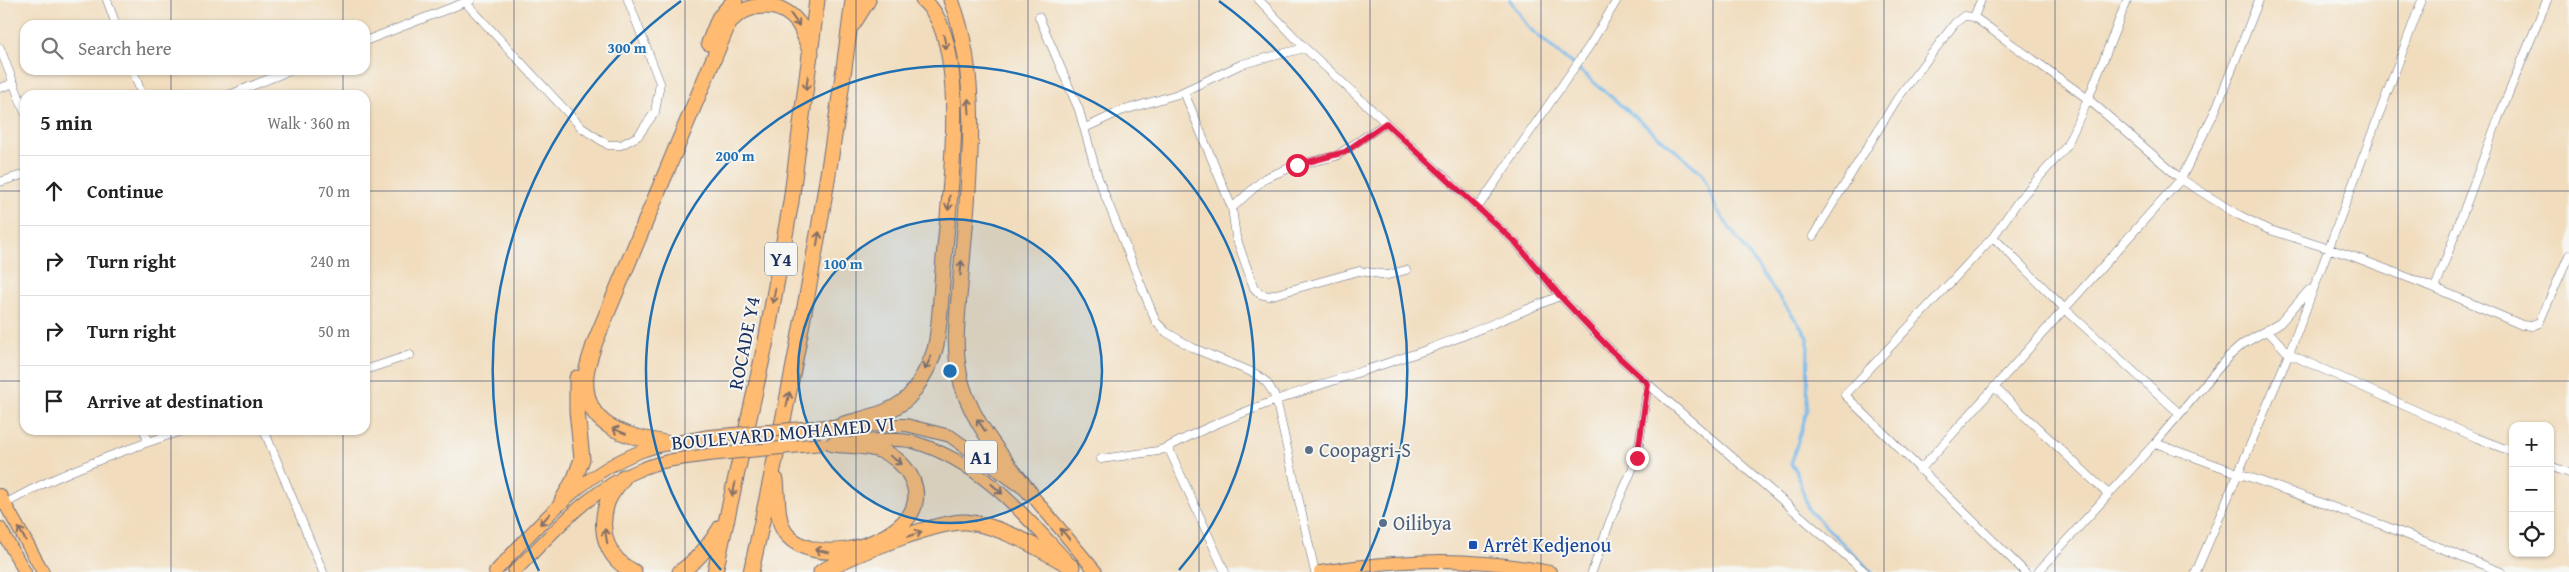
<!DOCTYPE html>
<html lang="en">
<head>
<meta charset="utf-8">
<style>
	body { margin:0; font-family:"Gentium Book Plus",serif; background:#f2f2f2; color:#222 }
	.controls { position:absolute; right:15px; bottom:15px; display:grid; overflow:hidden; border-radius:10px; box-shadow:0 1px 4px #0004 }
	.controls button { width:45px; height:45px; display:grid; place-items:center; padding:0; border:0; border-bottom:1px solid #e0e0e0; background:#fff; color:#222; font:25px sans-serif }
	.stop { position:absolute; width:15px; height:15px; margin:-11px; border:4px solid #e11d48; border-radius:50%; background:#fff }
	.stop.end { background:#e11d48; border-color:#fff; box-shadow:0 1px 5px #0008 }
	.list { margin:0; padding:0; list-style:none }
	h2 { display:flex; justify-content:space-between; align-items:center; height:65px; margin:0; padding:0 20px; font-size:21px }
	h2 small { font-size:16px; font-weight:400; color:#767676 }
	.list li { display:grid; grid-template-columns:32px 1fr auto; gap:15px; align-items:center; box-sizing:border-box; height:70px; padding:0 20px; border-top:1px solid #e0e0e0 }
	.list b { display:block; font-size:19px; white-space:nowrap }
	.list em { font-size:16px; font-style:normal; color:#767676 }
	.icon { flex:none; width:28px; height:28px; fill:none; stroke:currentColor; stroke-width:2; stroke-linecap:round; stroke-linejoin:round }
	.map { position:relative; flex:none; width:2569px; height:572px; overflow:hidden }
	.search { position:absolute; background:#fff; box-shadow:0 1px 4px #0004; left:20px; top:20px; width:350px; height:55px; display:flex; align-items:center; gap:12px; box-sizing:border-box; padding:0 18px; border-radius:15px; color:#767676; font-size:19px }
	.panel { position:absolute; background:#fff; box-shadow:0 1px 4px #0004; left:20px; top:90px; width:350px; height:345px; border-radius:15px }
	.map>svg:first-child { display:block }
</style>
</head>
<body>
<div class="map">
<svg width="2569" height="572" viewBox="0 0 2569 572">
	<rect width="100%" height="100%" fill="#f6f6f2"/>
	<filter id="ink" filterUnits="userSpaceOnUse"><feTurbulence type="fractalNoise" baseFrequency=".02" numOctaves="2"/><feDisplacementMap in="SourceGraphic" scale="10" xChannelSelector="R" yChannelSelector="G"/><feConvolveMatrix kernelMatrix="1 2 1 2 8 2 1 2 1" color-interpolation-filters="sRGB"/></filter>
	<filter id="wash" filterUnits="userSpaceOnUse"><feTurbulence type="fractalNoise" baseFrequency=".0096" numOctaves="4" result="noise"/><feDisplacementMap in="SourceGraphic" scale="20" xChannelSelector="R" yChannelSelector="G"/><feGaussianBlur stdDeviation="1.12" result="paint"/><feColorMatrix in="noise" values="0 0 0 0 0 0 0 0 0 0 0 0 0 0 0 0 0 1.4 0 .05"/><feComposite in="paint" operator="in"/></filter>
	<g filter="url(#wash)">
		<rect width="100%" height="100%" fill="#f1ddbe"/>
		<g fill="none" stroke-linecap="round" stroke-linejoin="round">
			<path stroke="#75b9eb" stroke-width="3" d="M1510 0 1529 28 1702 173 1717 210 1808 337 1807 411 1791 464 1796 470 1808 509 1872 572"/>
		</g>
	</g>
	<g filter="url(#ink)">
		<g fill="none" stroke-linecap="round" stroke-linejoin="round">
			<g stroke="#666c80" stroke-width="9">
				<path id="street" d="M107 0 116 25
					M1259 0 1305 48 1516 243 1560 296 1610 349 1648 384 1637 458 1610 521 1592 572
					M465 2 582 128 608 145H621L638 136 655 112 660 83 628 0
					M1039 17 1079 110 1098 178 1156 322 1166 332 1193 348 1254 373C1266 380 1270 386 1276 399L1315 572
					M1974 17 1981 0
					M365 41 471 0
					M0 48 25 113
					M133 70 142 95
					M0 88 14 83
					M1184 92 1232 208 1236 237 1254 288 1260 294 1269 296 1359 271 1388 275 1406 270
					M229 95 291 70
					M1085 128 1121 111 1178 94 1242 64 1305 48
					M0 182 25 174
					M1478 207 1590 45 1617 0
					M1232 208 1265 178 1297 165 1336 156 1386 123
					M1813 236 1897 99 1955 23 1964 16 1974 17 2088 99 2181 179 2235 213 2267 229 2352 256 2435 288 2522 325 2532 326 2539 323 2569 255
					M1993 237 2019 200 2066 147 2088 99 2127 0
					M2435 288 2498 119 2547 0
					M2267 330 2289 354 2477 438 2513 452
					M365 370 410 355
					M1648 384 1865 572
					M1994 387 2108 494
					M144 430 148 442
					M264 430 323 572
					M2155 443 2385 526 2501 572
					M1168 447C1249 404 1336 381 1423 351 1469 335 1514 314 1560 296
					M1101 459 1158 451 1168 447 1225 572
					M2550 466 2569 473
					M1920 470 2181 179 2216 109 2259 0
					M5 504C56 474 127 449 184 430
					M2025 572 1845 395 1993 237 2065 309 2179 413
					M2038 572 2155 443 2228 357 2243 344 2280 323 2309 290
					M2196 572 2289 354 2422 0"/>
			</g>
			<g stroke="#666c80" stroke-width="14">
				<path id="primary" d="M826 426 906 425 950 436 1030 493 1096 572
					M856 442C874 440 896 438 913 442 978 460 1024 514 1068 562
					M0 495 43 572
					M0 528 25 572
					M495 572C538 526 581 473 642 451 664 443 687 440 710 436
					M514 572C553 533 590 488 644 468 664 460 686 458 708 455
					M1320 572C1400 559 1469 556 1550 572"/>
			</g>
			<g stroke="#666c80" stroke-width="17">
				<path id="highway" d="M951 0C983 82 968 188 961 275 958 313 951 351 963 388 976 428 1005 460 1030 493
					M853 24 868 0
					M709 43 719 18 735 0
					M844 424C866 418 898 412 912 393 921 381 933 360 936 345 941 317 941 287 944 258 949 199 972 40 923 0
					M666 443C626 436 582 428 586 375 587 364 592 352 595 342L729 22C750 1 781 0 799 24 804 32 807 44 811 53
					M624 477C618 485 610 494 607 503 598 532 607 559 634 572
					M776 480C778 496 776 523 787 535 816 566 880 548 905 521 929 496 909 462 882 451 868 445 848 446 833 444
					M562 501 575 478 582 459 577 411V378
					M680 572C698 560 710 545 721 527
					M715 572 766 341 791 202 817 0
					M751 572C793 382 829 193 853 0
					M821 572C847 557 938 520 966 522 1001 525 1042 550 1072 567"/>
			</g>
			<use href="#street" stroke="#fff" stroke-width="8"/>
			<use href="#primary" stroke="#ffbb71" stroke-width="12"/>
			<use href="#highway" stroke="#ffbb71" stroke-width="15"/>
			<g stroke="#666c80" stroke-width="14" stroke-linecap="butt">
				<path id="primary-bridge" d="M710 436 826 426
					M708 455 822 444"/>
			</g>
			<use href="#primary-bridge" stroke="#ffbb71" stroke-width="12"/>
		</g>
		<defs><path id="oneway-shaft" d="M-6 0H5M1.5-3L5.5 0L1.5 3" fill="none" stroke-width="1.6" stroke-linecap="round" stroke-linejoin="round" transform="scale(1.25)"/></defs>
		<g stroke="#826e67">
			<use href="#oneway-shaft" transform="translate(795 20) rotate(54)"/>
			<use href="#oneway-shaft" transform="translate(945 42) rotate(78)"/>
			<use href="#oneway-shaft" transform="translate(807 83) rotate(97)"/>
			<use href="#oneway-shaft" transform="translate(969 106) rotate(-94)"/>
			<use href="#oneway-shaft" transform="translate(949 203) rotate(95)"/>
			<use href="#oneway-shaft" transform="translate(818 239) rotate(-80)"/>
			<use href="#oneway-shaft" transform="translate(961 268) rotate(-85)"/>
			<use href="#oneway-shaft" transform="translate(774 296) rotate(100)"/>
			<use href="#oneway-shaft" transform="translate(928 363) rotate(116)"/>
			<use href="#oneway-shaft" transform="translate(788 399) rotate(-78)"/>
			<use href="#oneway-shaft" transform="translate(981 425) rotate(-124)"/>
			<use href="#oneway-shaft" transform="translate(619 431) rotate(-158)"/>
			<use href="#oneway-shaft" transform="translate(896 460) rotate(35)"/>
			<use href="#oneway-shaft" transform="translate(734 489) rotate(102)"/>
			<use href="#oneway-shaft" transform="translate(997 489) rotate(42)"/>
			<use href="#oneway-shaft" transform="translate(545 519) rotate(133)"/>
			<use href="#oneway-shaft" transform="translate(22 534) rotate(-119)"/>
			<use href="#oneway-shaft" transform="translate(915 534) rotate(-20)"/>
			<use href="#oneway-shaft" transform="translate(1065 534) rotate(-130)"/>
			<use href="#oneway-shaft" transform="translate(606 536) rotate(-100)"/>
			<use href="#oneway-shaft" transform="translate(822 551) rotate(-168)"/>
		</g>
	</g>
	<g fill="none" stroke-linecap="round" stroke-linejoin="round" filter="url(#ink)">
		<path stroke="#e11d48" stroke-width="6" d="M1297 165 1345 152 1386 123 1516 243 1560 296 1610 349 1648 384 1637 458"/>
	</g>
	<path fill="none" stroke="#1b2f5e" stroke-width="1" stroke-opacity="0.55" d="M171 0V25M343 0V25M514 0V572M685 0V572M856 0V572M1028 0V572M1199 0V572M1370 0V572M1541 0V572M1713 0V572M1884 0V572M2055 0V572M2226 0V572M2398 0V572M171 70V95M343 70V95M0 191H25M365 191H2569M0 381H25M365 381H2569M171 430V572M343 430V572"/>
	<circle cx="950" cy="371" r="152" fill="#1f6fb2" fill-opacity=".12"/>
	<g fill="none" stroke="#1f6fb2" stroke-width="2.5">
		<circle cx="950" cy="371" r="152"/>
		<path d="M721 570A304 304 0 1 1 1179 570"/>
		<path d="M539 571A457 457 0 0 1 681 1M1219 1A457 457 0 0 1 1361 571"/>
	</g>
	<g fill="#5c6f8a" stroke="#f6f6f2" stroke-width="2">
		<circle cx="1309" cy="450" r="5"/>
		<circle cx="1383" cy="523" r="5"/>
	</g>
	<rect fill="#1a4fb4" stroke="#f6f6f2" stroke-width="2" x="1468" y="540" width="10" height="10" rx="2.5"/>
	<g text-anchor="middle" stroke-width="4" stroke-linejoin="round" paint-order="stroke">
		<g fill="#f6f6f2" stroke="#5d6b8a" stroke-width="1">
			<rect x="765" y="242.5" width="32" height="33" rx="4"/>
			<rect x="965" y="440.5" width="32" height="33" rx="4"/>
		</g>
		<g font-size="19" font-weight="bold" fill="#1b2f5e">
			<text x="781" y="266">Y4</text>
			<text x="981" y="464">A1</text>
		</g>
		<g font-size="20" fill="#1b2f5e" stroke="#f6f6f2">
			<text transform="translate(744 343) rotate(-79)" y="7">ROCADE Y4</text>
			<text transform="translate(783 433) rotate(-5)" y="7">BOULEVARD MOHAMED VI</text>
		</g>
		<g font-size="20" fill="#4e5e75" stroke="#f6f6f2" text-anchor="start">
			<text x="1319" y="457">Coopagri-S</text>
			<text x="1393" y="530">Oilibya</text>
		</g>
		<g font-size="20" fill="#164399" stroke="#f6f6f2" text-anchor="start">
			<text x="1483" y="552">Arrêt Kedjenou</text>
		</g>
	</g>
	<circle cx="950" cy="371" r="8" fill="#1f6fb2" stroke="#f6f6f2" stroke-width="2.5"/>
	<g font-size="15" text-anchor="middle" font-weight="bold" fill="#1f6fb2" stroke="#f6f6f2" stroke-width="4" stroke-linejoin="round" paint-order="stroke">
		<text x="627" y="53">300 m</text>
		<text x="735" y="161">200 m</text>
		<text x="843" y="269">100 m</text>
	</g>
</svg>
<div class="controls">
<button>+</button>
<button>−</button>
<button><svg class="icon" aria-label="locate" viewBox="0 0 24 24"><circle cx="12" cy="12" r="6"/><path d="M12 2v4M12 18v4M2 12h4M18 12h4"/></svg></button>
</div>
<div class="stop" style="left:1297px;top:165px"></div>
<div class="stop end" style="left:1637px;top:458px"></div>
<div class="search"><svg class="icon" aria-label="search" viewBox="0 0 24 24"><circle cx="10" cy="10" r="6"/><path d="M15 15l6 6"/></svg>Search here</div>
<section class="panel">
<h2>5 min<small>Walk · 360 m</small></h2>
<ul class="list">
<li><svg class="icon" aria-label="ahead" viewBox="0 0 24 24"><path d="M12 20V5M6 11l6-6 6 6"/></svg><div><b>Continue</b></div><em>70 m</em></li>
<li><svg class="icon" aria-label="right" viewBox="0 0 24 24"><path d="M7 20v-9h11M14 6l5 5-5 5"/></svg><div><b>Turn right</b></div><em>240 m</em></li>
<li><svg class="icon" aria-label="right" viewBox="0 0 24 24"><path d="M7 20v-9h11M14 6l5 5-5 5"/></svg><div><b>Turn right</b></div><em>50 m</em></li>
<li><svg class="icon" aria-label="arrive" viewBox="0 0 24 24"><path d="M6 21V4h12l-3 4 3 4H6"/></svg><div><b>Arrive at destination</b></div></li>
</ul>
</section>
</div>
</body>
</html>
